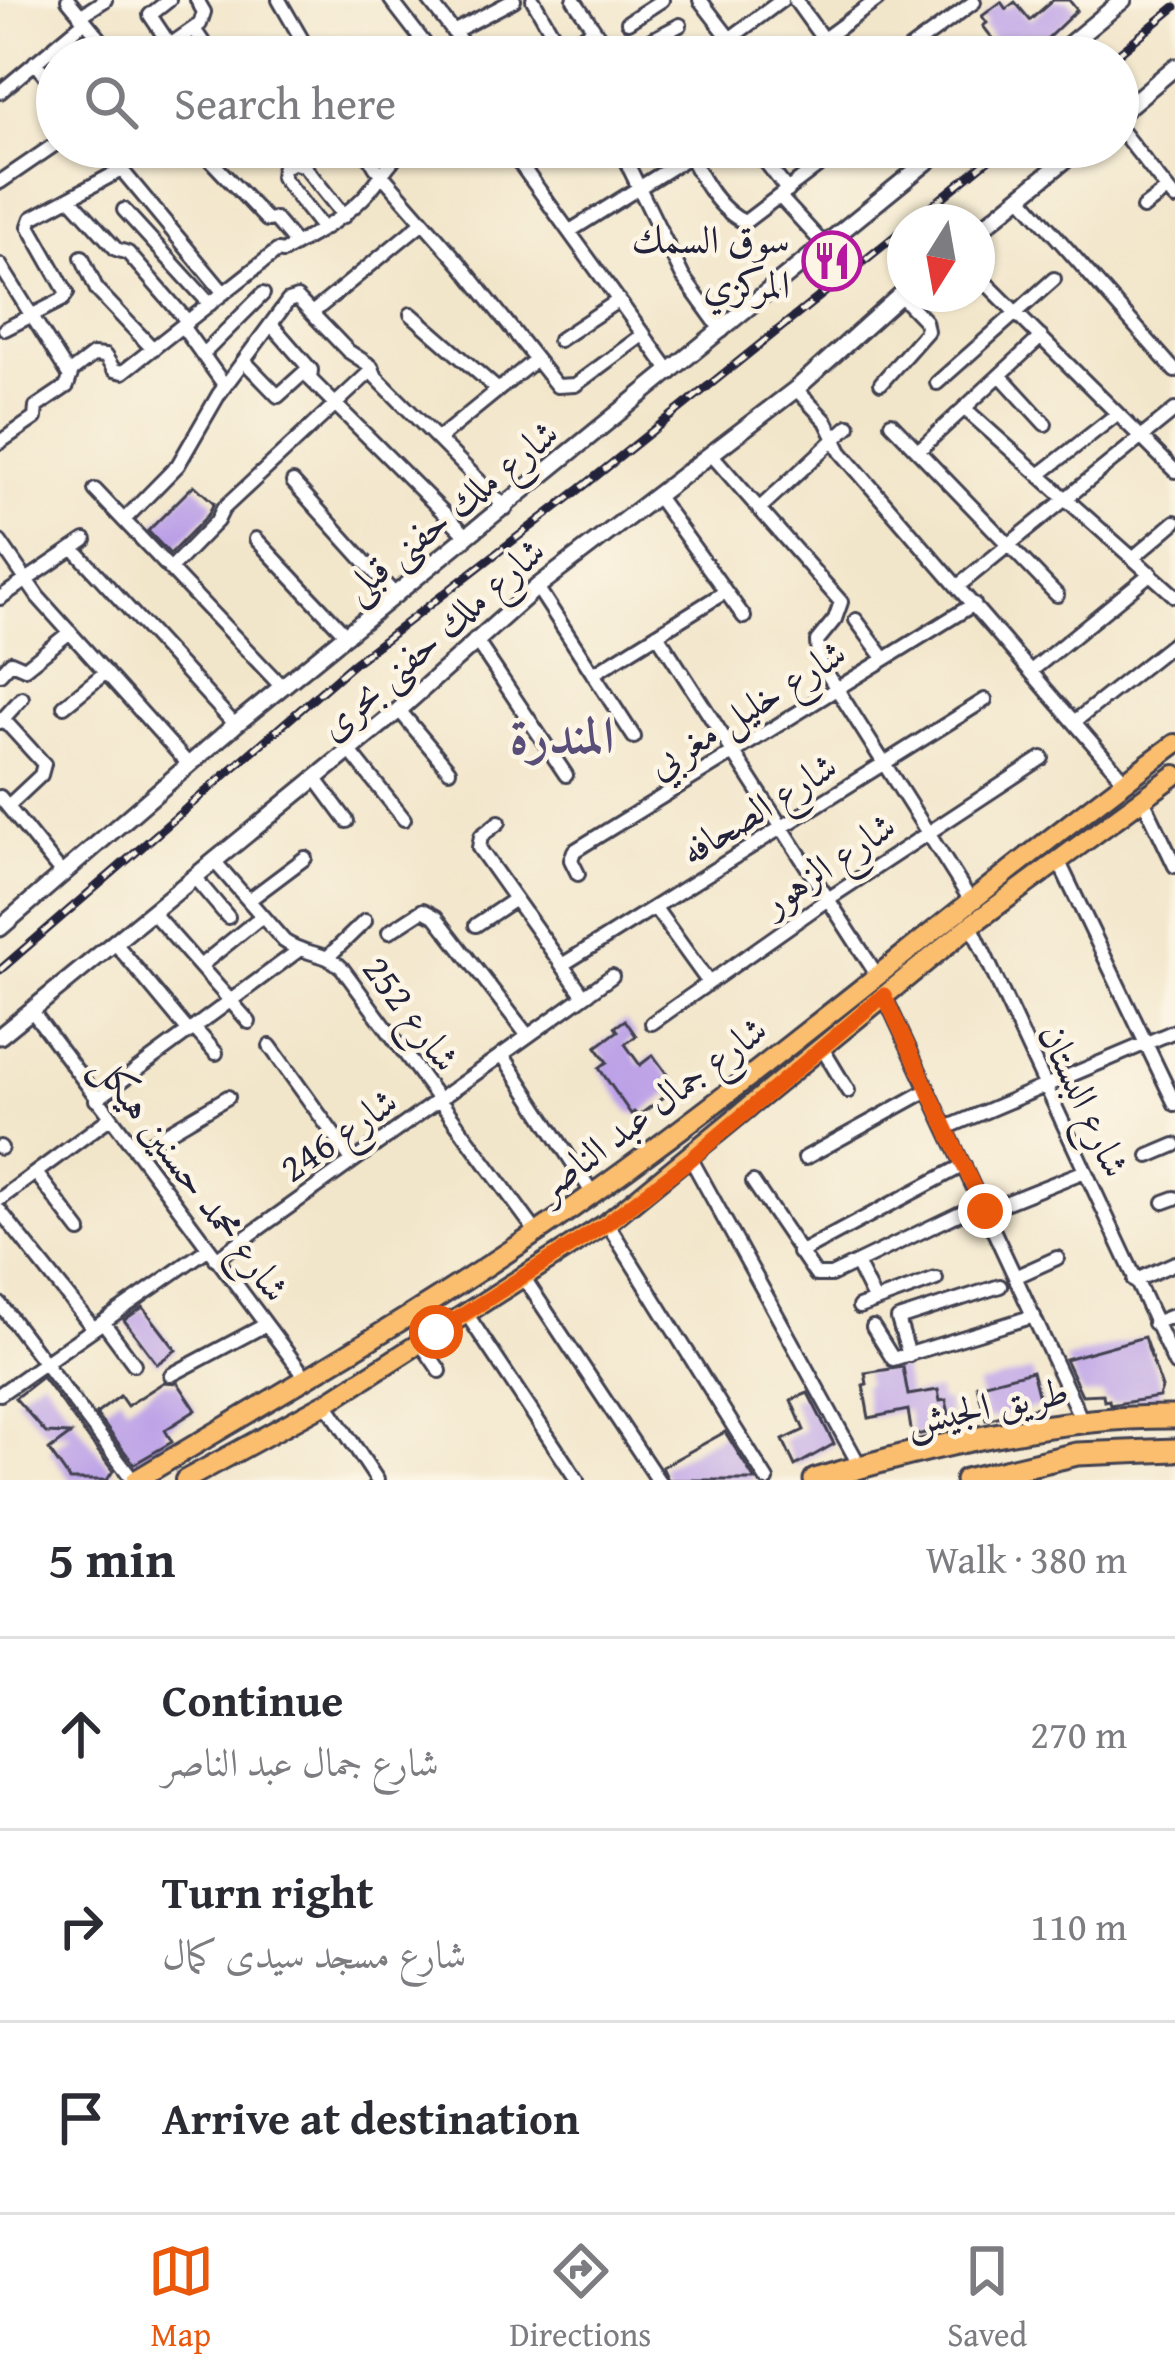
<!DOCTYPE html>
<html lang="en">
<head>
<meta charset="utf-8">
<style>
	body { margin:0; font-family:"Gentium Book Plus",Amiri,serif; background:#f7f7f7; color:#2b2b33 }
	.compass { position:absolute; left:887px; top:204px; width:108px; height:108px; border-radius:50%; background:#fff; box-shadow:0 3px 9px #0004; rotate:191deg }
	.stop { position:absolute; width:36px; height:36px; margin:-27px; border:9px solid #ea580c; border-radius:50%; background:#fff }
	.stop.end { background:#ea580c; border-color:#fff; box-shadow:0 3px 12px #0008 }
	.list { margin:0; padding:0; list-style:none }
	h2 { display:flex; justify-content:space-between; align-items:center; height:156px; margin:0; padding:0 48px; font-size:51px }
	h2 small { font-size:39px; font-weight:400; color:#7c7c81 }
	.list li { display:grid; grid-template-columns:78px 1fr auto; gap:36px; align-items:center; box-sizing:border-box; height:192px; padding:0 48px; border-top:3px solid #e1e1e2 }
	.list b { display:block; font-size:45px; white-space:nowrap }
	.list p { margin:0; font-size:39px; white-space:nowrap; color:#7c7c81 }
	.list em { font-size:39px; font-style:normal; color:#7c7c81 }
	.icon { flex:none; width:66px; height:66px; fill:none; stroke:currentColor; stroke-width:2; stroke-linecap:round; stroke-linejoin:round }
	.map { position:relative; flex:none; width:1175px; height:1480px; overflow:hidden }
	.search { position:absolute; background:#fff; box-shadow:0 3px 9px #0004; left:36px; right:36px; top:36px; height:132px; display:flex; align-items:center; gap:30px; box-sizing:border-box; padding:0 42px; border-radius:66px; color:#7c7c81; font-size:45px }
	.sheet { height:732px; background:#fff }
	nav { display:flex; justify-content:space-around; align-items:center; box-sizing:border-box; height:168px; border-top:3px solid #e1e1e2; background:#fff; font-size:33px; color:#7c7c81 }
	nav a { display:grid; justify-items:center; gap:6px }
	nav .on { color:#ea580c }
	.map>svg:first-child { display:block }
</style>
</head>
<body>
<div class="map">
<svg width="1175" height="1480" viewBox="0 0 1175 1480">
	<rect width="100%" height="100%" fill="#fcf5e5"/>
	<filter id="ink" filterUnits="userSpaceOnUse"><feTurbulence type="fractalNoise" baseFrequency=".00833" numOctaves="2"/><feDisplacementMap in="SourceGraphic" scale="24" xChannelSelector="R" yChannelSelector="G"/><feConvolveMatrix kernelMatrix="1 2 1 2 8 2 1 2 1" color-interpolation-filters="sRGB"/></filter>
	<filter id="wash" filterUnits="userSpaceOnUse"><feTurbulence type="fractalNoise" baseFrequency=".004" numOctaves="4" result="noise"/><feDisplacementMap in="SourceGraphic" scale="48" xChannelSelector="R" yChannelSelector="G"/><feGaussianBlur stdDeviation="2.7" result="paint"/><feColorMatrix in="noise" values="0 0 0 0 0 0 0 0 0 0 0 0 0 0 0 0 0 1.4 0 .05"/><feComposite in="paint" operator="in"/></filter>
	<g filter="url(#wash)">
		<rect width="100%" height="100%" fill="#f2e6ca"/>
		<g id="blocks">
			<path fill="#bba0e7" d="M1053 0H1069L1077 10 1028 57H1007L983 26 987 23 982 16 1001 2 1006 9 1015 2 1030 20Z
				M194 485 214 503 208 515 170 554 148 531Z
				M625 1020 636 1036 625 1044 640 1065 653 1055 675 1085V1089L638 1116 634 1112 631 1114 599 1068 607 1062 596 1047 618 1031 615 1027Z
				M143 1307 176 1350 157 1364 124 1320Z
				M1144 1337 1162 1388 1159 1397 1110 1405 1109 1400 1104 1401 1103 1394 1082 1395 1065 1359Z
				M903 1367 908 1395 938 1390 940 1401 946 1400 952 1427 912 1436 908 1410 869 1418 863 1385 867 1384 865 1373Z
				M1032 1371 1041 1406 986 1420 977 1385Z
				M42 1377 113 1471 107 1480H70L49 1450 71 1434 46 1433 15 1398Z
				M164 1382 178 1383 196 1410 165 1430 172 1442 134 1464 96 1414 120 1396 127 1406Z
				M808 1393 834 1444 795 1466 783 1440 804 1430 791 1400Z
				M725 1432 755 1480H668L662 1467Z"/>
		</g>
	</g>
	<g filter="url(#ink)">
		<use href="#blocks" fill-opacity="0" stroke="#413f50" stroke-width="3"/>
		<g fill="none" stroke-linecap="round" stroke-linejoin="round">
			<g stroke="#413f50" stroke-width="18">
				<path id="minor" d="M68 0 115 57
					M169 0 150 15 170 45
					M279 0 312 57
					M391 0 435 57
					M429 0 473 57
					M533 0 566 57
					M574 0 613 57
					M700 0 730 39
					M795 0 836 57
					M80 16 105 0
					M628 22 662 0
					M194 29 213 57
					M453 32 514 0
					M654 38 663 57
					M153 57 200 24 204 12 197 0
					M547 57 594 30
					M619 57 680 25
					M705 57 782 0
					M799 57 877 0
					M899 57 974 2
					M35 62 57 90
					M0 92 84 22
					M1118 127 1175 199
					M198 147 267 220 275 219 296 244
					M274 147 284 159 304 166 344 216
					M363 147 376 168 461 265 557 386 575 385 644 334
					M508 147 671 373
					M619 147 683 277 722 331
					M754 147 788 191
					M902 147 919 169
					M106 151 224 293
					M690 156C702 180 720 212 745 222L843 147
					M293 162 283 168 282 177 323 229
					M0 182 57 143
					M780 197 825 246
					M70 198 116 249 128 253 188 322
					M1022 198 1175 371
					M1143 208 1167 190
					M124 210 210 304
					M570 231 704 147
					M82 257 97 290 153 349
					M0 265 69 375
					M977 274 1175 471
					M312 313 423 222
					M411 314 498 390
					M271 324 311 370 310 379 468 537
					M182 326 225 386
					M5 329 62 300 67 293 29 226 32 218 123 169
					M559 340 619 300
					M202 355 263 294
					M244 361 278 396 309 368
					M1000 375 1045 424
					M881 383 927 331 925 321 900 295
					M937 383 1054 279
					M796 389 826 421 841 452 1125 781
					M964 408 1175 596
					M891 423 1057 595
					M438 439 535 360
					M0 442 35 418 36 407 67 386 72 371 93 355 105 356 114 370 123 372 277 251 283 252C311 235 339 222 363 198 379 182 387 162 406 147
					M918 451 1041 337
					M711 454 841 602 835 619 817 641 818 659 971 901
					M1039 475 1117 414
					M293 482 396 596
					M95 490 282 687
					M656 495 744 617
					M759 509 849 426
					M124 520 178 465 219 394 288 301 297 298 348 351 371 366 376 377 506 508
					M256 539 347 636
					M0 542 38 597 189 765
					M73 548 235 725
					M1134 557 1175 522
					M170 569 217 521 223 509 373 369
					M958 586 1175 410
					M537 587 634 737
					M0 598 85 540
					M856 620 884 658
					M657 634 877 975
					M475 639 566 775
					M1031 671 1151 573
					M0 674 11 662 25 668 70 632
					M593 674 725 592
					M64 706 106 672
					M399 710 449 770
					M3 719 44 764 41 775 8 806
					M0 722 22 698
					M1074 722 1175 642
					M350 751 404 819
					M316 779 347 821
					M0 797 63 875
					M1143 799 1175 866
					M499 822 481 836 479 848 584 996
					M214 861 284 941C303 955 325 951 342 968L537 1233
					M1059 862 1175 1104
					M578 874 571 860 574 851 974 604
					M194 877 228 917
					M249 900 305 858
					M655 908 709 983
					M152 912 249 1022
					M476 925 515 899
					M971 925 1175 1364
					M389 932 423 910 436 917 528 1036
					M115 943 189 1032
					M329 956 365 921
					M562 965 985 700
					M200 966 262 916
					M884 995 1083 1423
					M32 1011 306 1378
					M652 1023 828 899 1042 758
					M194 1028 216 1053
					M270 1046 352 1160
					M822 1048 848 1091
					M502 1054 593 1194
					M96 1100 299 950
					M946 1128 1175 1031
					M0 1147 1 1148
					M136 1151 228 1097
					M1149 1156 1175 1145
					M805 1158 928 1090
					M691 1159 861 1468
					M36 1173 80 1231
					M753 1182 816 1275H831L981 1203
					M0 1199 111 1117
					M1164 1202 1175 1198
					M0 1211 93 1328
					M985 1211 1085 1171
					M607 1223 767 1480
					M799 1253 964 1165
					M216 1259 612 976
					M856 1263 875 1301
					M1017 1276 1057 1258
					M524 1278 658 1480
					M1134 1281 1175 1263
					M0 1304 133 1480
					M859 1307 936 1279
					M466 1313 577 1480
					M103 1322 134 1364
					M1154 1323 1175 1315
					M873 1327 893 1359 1034 1316
					M420 1342 440 1371
					M909 1355 898 1319 1000 1286
					M171 1375 265 1325
					M0 1394 209 1248
					M326 1403 377 1480"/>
			</g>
			<g stroke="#413f50" stroke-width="21">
				<path id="tertiary" d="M1054 57 1123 0
					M1118 115 1175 67
					M977 232 1081 147
					M0 928 235 725 945 147
					M0 1036 399 710 537 587 796 389 905 291"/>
			</g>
			<g stroke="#413f50" stroke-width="24">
				<path id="primary" d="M136 1480C289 1388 446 1299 591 1195 791 1052 977 890 1175 744
					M185 1480 326 1403 607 1223 971 925 1175 775"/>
			</g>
			<g stroke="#413f50" stroke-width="27">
				<path id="trunk" d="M815 1480C929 1446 1056 1416 1175 1417
					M966 1480 1077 1454 1175 1450"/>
			</g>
			<use href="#minor" stroke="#fff" stroke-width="12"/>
			<use href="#tertiary" stroke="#fff" stroke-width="15"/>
			<use href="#primary" stroke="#fbbe6e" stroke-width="18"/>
			<use href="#trunk" stroke="#fbbe6e" stroke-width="21"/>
			<g stroke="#22223b" stroke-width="9">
				<path id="rail" d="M1114 57 1175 7
					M912 222 1004 147
					M0 970 353 664 585 485 905 228"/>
			</g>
			<use href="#rail" stroke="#fcf5e5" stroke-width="4.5" stroke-dasharray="14" stroke-linecap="butt"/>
		</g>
	</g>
	<g fill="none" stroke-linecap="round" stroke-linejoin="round" filter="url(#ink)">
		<path stroke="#ea580c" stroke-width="15" d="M436 1332 607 1223 691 1159 884 995 985 1211"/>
	</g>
	<defs>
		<g id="restaurant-ring" transform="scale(3)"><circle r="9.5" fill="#fcf5e5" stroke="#b5179e" stroke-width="1.5"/><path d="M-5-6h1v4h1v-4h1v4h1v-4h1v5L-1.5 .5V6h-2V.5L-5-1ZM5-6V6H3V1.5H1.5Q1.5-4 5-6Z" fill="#b5179e"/></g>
	</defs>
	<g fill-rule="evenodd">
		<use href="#restaurant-ring" x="832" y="261"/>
	</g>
	<g text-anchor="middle" stroke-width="9" stroke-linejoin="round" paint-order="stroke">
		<g font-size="39" fill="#22223b" stroke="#fcf5e5" text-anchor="end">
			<text x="790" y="253">سوق السمك<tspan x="790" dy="45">المركزي</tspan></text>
		</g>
		<g font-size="39" fill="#22223b" stroke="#fcf5e5">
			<text transform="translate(450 510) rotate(-39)" y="14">شارع ملك حفنى قبلى</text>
			<text transform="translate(431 638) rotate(-41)" y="14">شارع ملك حفنى بحرى</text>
			<text transform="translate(746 708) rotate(-32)" y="14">شارع خليل مغربي</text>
			<text transform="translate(758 808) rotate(-32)" y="14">شارع الصحافه</text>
			<text transform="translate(828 863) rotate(-34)" y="14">شارع الزهور</text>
			<text transform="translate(412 1013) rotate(53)" y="14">شارع 252</text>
			<text transform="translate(1085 1100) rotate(65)" y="14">شارع البستان</text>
			<text transform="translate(651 1107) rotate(-37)" y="14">شارع جمال عبد الناصر</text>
			<text transform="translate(338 1134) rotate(-35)" y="14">شارع 246</text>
			<text transform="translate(192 1177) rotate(53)" y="14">شارع محمد حسنين هيكل</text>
			<text transform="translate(987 1405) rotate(-11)" y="14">طريق الجيش</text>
		</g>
		<g font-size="51" font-weight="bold" fill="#584e77" stroke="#fcf5e5">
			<text x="562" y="753">المندرة</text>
		</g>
	</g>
</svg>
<svg class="compass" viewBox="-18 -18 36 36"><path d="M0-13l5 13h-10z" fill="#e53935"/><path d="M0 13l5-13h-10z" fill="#7c7c81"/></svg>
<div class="stop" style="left:436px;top:1332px"></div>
<div class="stop end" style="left:985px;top:1211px"></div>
<div class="search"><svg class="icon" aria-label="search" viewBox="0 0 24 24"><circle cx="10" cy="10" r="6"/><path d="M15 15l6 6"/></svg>Search here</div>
</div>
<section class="sheet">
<h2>5 min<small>Walk · 380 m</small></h2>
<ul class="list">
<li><svg class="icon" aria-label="ahead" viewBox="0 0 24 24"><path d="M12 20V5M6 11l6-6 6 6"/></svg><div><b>Continue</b><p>شارع جمال عبد الناصر</p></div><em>270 m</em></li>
<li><svg class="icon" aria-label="right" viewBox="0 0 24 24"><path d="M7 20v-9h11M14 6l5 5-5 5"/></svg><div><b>Turn right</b><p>شارع مسجد سيدى كمال</p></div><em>110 m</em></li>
<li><svg class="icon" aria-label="arrive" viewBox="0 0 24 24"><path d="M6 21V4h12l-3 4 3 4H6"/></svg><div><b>Arrive at destination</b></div></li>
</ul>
</section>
<nav>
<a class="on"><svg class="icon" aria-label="map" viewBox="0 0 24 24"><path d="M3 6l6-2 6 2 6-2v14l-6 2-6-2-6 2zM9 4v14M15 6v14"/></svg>Map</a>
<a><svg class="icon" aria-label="directions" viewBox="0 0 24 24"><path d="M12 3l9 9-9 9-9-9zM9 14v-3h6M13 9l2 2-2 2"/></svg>Directions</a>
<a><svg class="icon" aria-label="saved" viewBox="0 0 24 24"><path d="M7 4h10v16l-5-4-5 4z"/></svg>Saved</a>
</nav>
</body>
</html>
